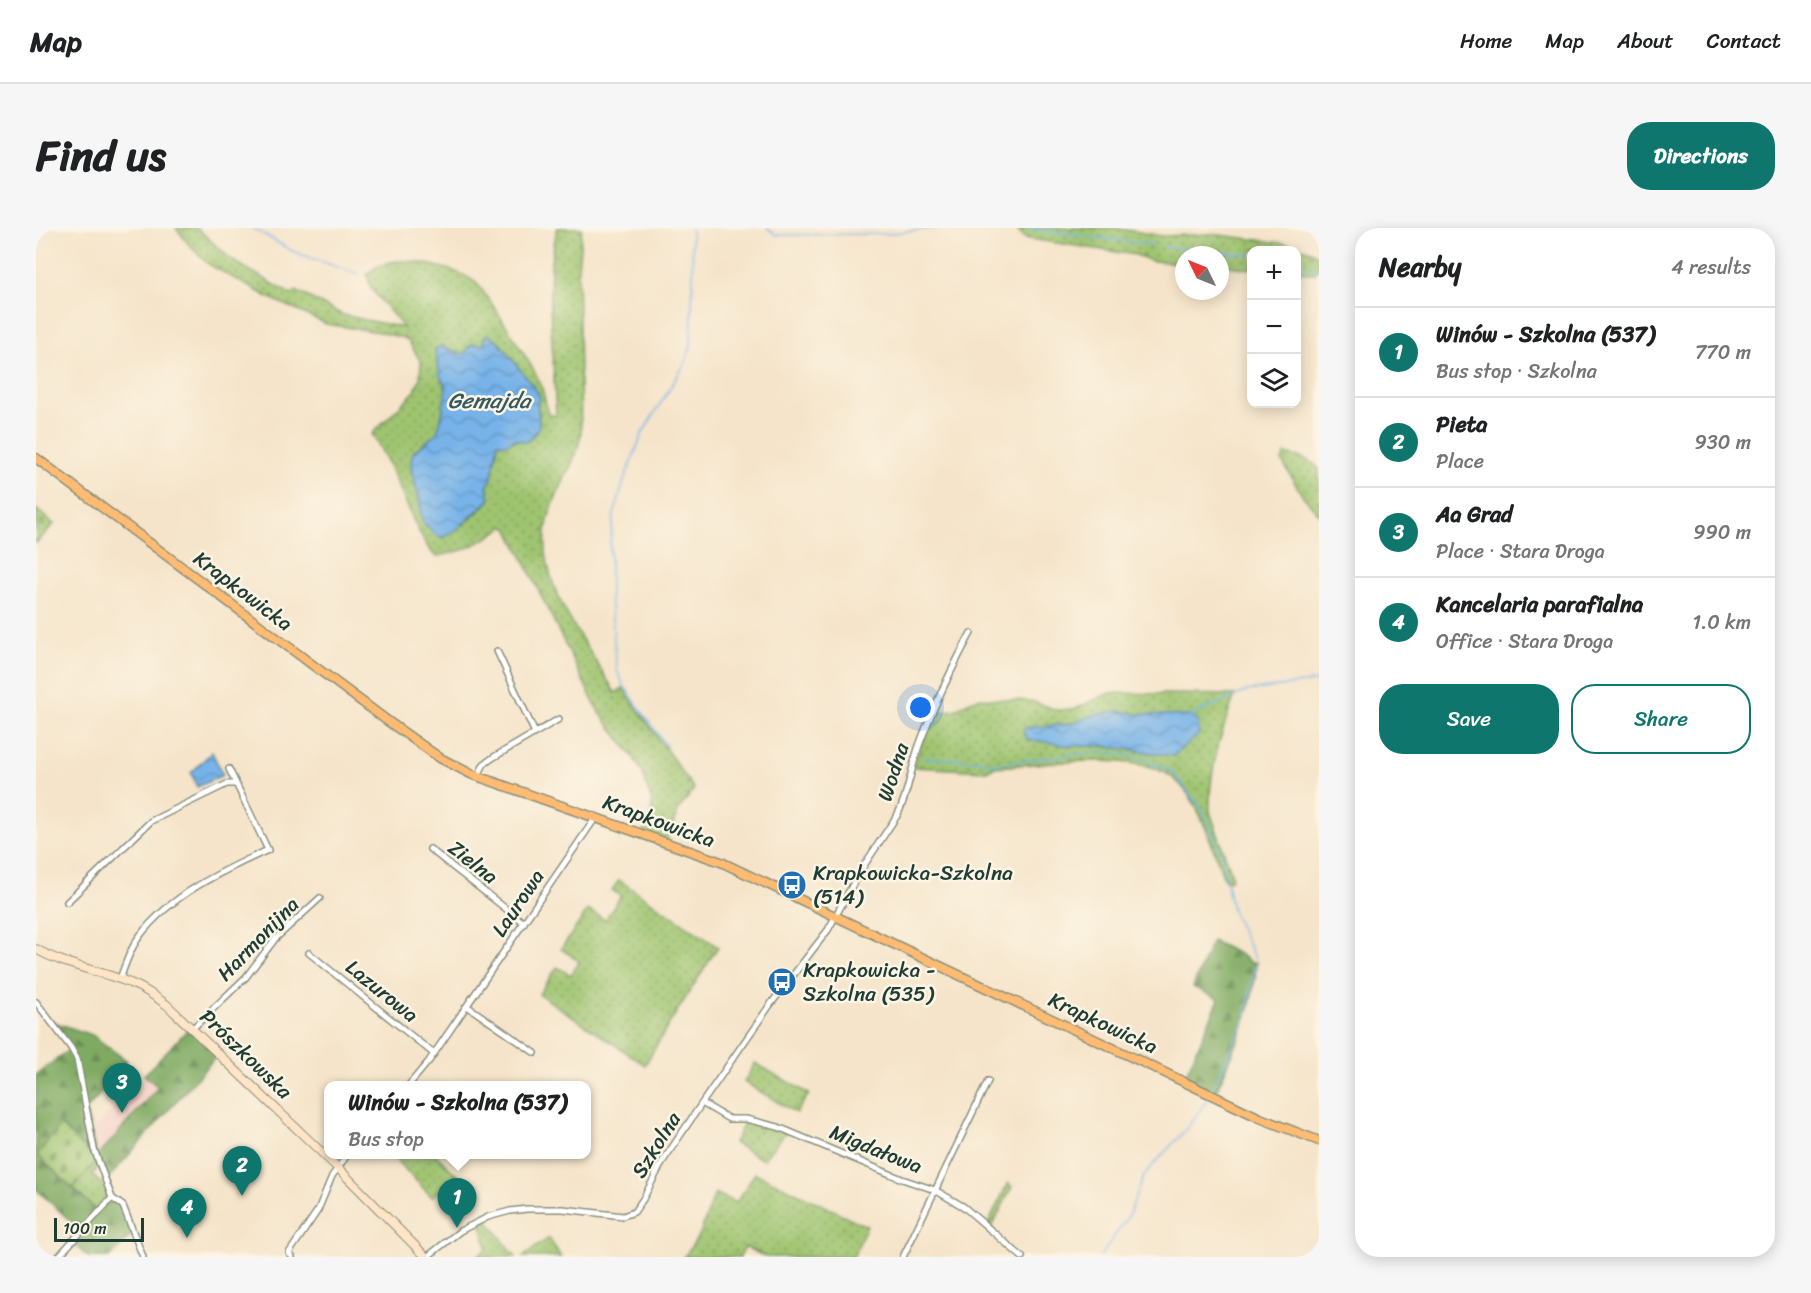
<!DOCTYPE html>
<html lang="en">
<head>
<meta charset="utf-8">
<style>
	body { margin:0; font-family:Sriracha,sans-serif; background:#f6f6f6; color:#202124 }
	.controls { position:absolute; right:18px; top:18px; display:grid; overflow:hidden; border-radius:12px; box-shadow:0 3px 15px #0003 }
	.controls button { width:54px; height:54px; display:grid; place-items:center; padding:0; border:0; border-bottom:2px solid #e0e0e0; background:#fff; color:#202124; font:30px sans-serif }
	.compass { position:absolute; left:1139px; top:18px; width:54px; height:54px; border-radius:50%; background:#fff; box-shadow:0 3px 15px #0003; rotate:313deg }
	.scale { position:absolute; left:18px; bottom:15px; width:90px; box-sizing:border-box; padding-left:6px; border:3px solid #1f3d34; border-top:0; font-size:16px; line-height:21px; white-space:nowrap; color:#1f3d34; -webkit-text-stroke:4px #fcf5e5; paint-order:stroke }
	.you { position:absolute; left:885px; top:480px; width:21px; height:21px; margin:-15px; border:4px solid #fff; border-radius:50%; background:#1a73e8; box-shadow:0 0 0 9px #1a73e833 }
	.badge { display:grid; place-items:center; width:39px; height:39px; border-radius:50%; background:#0f766e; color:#fff; font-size:20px; font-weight:700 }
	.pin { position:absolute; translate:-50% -50px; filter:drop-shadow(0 2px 3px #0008) }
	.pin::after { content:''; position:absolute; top:32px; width:21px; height:18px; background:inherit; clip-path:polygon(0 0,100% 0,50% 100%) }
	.popup { position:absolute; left:288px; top:853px; width:267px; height:78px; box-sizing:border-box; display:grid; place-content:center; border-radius:12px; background:#fff; filter:drop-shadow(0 2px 4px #0005); font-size:20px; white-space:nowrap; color:#757577 }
	.popup b { font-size:22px; color:#202124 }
	.popup::after { content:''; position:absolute; left:50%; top:100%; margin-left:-12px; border:12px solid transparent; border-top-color:#fff }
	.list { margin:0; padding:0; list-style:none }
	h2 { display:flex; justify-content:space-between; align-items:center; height:78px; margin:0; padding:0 24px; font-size:26px }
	h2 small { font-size:20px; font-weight:400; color:#757577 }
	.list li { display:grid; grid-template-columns:39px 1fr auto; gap:18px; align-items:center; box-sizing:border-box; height:90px; padding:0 24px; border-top:2px solid #e0e0e0 }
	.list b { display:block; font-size:22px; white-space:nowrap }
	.list p { margin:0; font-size:20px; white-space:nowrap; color:#757577 }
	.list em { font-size:20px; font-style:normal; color:#757577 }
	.actions { display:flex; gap:12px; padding:18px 24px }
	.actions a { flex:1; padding:14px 0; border:2px solid #0f766e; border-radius:24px; text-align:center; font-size:21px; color:#0f766e }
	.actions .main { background:#0f766e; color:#fff }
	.icon { flex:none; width:33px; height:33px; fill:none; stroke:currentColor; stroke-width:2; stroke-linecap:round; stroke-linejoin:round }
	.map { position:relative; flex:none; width:1283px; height:1029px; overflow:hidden; border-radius:24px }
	header { display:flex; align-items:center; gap:36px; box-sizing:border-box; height:84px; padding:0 30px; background:#fff; border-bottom:2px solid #e0e0e0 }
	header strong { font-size:28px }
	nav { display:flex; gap:33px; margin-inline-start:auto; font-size:21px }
	.intro { display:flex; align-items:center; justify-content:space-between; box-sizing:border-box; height:144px; padding:0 36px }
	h1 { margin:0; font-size:42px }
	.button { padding:15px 27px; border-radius:24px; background:#0f766e; color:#fff; font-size:21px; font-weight:700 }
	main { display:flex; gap:36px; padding:0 36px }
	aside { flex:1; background:#fff; border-radius:24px; box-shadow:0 3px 15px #0003 }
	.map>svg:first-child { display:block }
</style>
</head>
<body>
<header>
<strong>Map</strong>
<nav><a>Home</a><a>Map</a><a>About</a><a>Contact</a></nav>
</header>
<div class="intro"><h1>Find us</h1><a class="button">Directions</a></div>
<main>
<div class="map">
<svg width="1283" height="1029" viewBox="0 0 1283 1029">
	<defs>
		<pattern id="grass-dots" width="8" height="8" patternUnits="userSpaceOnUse" patternTransform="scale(1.5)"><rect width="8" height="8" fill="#9fc46f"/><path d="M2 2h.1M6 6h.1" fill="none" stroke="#81a05c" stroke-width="1.8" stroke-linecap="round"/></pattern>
		<pattern id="forest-firs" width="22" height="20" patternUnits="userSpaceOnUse" patternTransform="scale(1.5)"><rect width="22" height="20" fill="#7faa62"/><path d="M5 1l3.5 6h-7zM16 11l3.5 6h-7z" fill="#678c52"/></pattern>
		<pattern id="cemetery-stones" width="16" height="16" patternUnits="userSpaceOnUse" patternTransform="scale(1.5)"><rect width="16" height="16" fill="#9fc46f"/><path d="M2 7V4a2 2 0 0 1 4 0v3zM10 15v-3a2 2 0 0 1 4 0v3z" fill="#81a05c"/></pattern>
		<pattern id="water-waves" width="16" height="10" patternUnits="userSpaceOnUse" patternTransform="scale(1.5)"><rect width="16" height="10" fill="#77b3e9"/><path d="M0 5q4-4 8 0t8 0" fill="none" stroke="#6193be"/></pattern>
	</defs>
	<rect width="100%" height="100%" fill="#fcf5e5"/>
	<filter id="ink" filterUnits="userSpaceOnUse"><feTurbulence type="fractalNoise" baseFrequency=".0167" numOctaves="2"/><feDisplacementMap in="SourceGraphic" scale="12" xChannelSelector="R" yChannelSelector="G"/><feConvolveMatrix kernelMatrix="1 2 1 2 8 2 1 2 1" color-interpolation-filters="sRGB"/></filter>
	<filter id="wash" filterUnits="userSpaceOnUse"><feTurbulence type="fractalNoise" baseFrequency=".008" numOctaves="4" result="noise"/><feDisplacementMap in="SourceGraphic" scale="24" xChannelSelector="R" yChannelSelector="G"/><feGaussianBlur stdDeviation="1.35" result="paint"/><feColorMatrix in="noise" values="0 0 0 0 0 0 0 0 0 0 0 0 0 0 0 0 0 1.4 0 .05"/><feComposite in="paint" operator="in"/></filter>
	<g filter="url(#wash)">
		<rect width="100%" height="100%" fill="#f5e4c9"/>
		<path fill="#f7d1c8" d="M108 847 122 859 61 929 54 905Z"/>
		<path fill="url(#grass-dots)" stroke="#5f8052" stroke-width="1.5" fill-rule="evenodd" d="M140 0H161L196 32 256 67 260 63 307 87 368 100 335 61 331 46C338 40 345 36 355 34 376 30 423 41 439 54 448 61 500 143 504 155 508 165 510 176 512 186L520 188 514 79 515 33 521 0H546L542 40 545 206C540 236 521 260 513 288 495 353 550 412 579 465L587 460 658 561 642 583 630 615 606 606 615 589 616 575 607 546 598 530 561 481 472 300 467 299C447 314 426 325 401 328 387 323 363 256 354 239 349 228 342 217 336 206L379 163 384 150 385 134 373 114 368 110 343 104 290 96 232 69 172 36 154 18ZM449 111 461 112 503 166 501 177 504 186 482 212 462 215 455 253 451 258 454 271C441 287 424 299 408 310L404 309 386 293 384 274 375 240 378 223 401 205 404 196 410 164C410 158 407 155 405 149 401 138 401 128 405 118L425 126 429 125 433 118 448 117Z
			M980 0H1078L1127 8 1175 6 1255 16 1277 24 1283 29V40L1279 45 1261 44 1260 22H1216L1215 41 1184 37V27H1148V35L1116 33 1100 27 988 10Z
			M1249 226C1262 229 1274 230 1283 241V286L1266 267 1246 233Z
			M1073 465 1199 467C1185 503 1172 545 1174 584L1196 647 1195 652 1190 653 1188 650C1176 619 1164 570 1136 549 1100 522 1002 537 958 539L950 543 877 539 897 484 919 482 934 473 944 470 995 473 1021 482 1039 481Z
			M583 652 682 719 633 796 609 837 503 766 521 739 535 747 543 733 525 721 552 682 569 692 585 668 576 662Z
			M719 835 773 866 760 885 708 854Z
			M710 891 751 903 727 932 698 915Z
			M355 927H400L422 948 396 969Z
			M62 931 64 937 56 947 74 964 76 970 62 984 37 960Z
			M719 945 831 998 817 1029H730L709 1019 704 1029H648L664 1006 679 965 700 975Z
			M972 955 976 959 955 1001 951 998Z
			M450 990 476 1024 480 1029H439L451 1021 444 993Z
			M513 1010 525 1029H486Z"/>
		<path fill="url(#forest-firs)" stroke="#4f744b" stroke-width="1.5" d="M1176 713 1203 726 1216 735 1220 734C1219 782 1197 825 1178 868L1147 853 1183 771 1157 759Z
			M12 792 56 807 91 833 50 883 61 929 122 859 108 847 155 798 183 825 70 953 61 933 25 897 1 927 62 984 76 970 87 978 98 1004 75 1029H52L35 1014 45 1003 0 961V847L35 820Z"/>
		<path fill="url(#cemetery-stones)" stroke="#5f8052" stroke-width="1.5" d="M0 281 18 296 0 315Z
			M24 897 61 933 37 960 1 927Z"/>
		<path fill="url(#water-waves)" stroke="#4b788e" stroke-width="1.5" d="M452 107 461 112 500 162 504 170C495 184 515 196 490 214L479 211 469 216 462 215 455 253 451 258 454 271 425 298 408 310 400 307 386 293 384 274 375 240 376 226 401 205 406 188 410 159 404 148 399 121 405 118 425 126 429 125 436 116 448 117 449 108Z
			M1083 483 1102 486 1154 488 1162 494 1163 506C1155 515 1145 519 1138 528L1067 518H1033L991 511 988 505V500L1034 496 1058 487Z
			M176 524 187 547 161 559 155 545Z"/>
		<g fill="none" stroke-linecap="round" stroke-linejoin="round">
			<path stroke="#77b3e9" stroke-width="1.5" d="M217 0 258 24 322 46
				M731 0 740 7 849 6 901 0
				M989 0 1118 17
				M1128 19 1216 27
				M1260 37 1283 42
				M1154 488 1211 463 1283 453
				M631 519 588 458 581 442 574 369V315L578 287 588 253 606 206 648 137 655 119 657 42 655 0
				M886 530 939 532 959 536 1051 525H1078L1106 531 1136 543 1168 584 1185 626 1196 682 1219 731
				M1175 864 1209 792 1219 737
				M1064 1029 1092 989 1108 947 1152 899 1172 871"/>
		</g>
	</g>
	<g filter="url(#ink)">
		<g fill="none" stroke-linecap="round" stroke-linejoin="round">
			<g stroke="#8a907e" stroke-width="8">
				<path id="street" d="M461 423 499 505
					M442 548 448 536 458 529 523 491
					M394 621 488 695
					M31 674 115 593 191 556H200
					M273 725 398 826
					M84 751C89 737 94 721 103 709 134 667 186 643 232 622L193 541
					M0 774 35 820 41 831 58 921 76 970 87 978 107 1029
					M431 778 499 825
					M157 800 210 749 239 711 284 670
					M372 858 393 833 560 589
					M666 875 693 891H710L742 899 866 951 899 962 928 979 986 1029
					M22 1029 76 970
					M256 1029 253 1025 282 982 296 948 312 926
					M391 1029 424 1003 452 989 474 983 491 981H527L587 988 598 984 607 971 627 933 666 875 734 777 792 702 823 645 862 586C873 564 875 538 884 515 898 477 916 440 935 405
					M867 1029 952 853"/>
			</g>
			<g stroke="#8a907e" stroke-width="10">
				<path id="secondary" d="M0 721C29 738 63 742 94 755 108 760 119 768 131 777L302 940 390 1029"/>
			</g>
			<g stroke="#8a907e" stroke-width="11">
				<path id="primary" d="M0 230 353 494 404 530 435 546 685 634 1224 890 1283 913"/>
			</g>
			<use href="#street" stroke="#fff" stroke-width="5"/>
			<use href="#secondary" stroke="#ffe4c6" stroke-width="8"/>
			<use href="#primary" stroke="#ffbb71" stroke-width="8"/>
		</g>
	</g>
	<defs>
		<g id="bus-disc" transform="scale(1.5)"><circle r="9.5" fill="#1f6fb2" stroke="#fcf5e5"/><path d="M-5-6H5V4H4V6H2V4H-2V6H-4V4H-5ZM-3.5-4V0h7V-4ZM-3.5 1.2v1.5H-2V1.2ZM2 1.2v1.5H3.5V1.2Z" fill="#fff"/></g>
	</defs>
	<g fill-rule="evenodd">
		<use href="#bus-disc" x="756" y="657"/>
		<use href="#bus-disc" x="746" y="754"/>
	</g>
	<g text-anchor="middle" stroke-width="5" stroke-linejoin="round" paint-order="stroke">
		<g font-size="21" fill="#1f3d34" stroke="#fcf5e5">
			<text transform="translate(207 363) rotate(37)" y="7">Krapkowicka</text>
			<text transform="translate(857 544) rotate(-72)" y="7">Wodna</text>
			<text transform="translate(623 593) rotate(20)" y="7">Krapkowicka</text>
			<text transform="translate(437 634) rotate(38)" y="7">Zielna</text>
			<text transform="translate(482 675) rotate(-56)" y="7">Laurowa</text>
			<text transform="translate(222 711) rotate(-46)" y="7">Harmonijna</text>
			<text transform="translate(346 763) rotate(39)" y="7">Lazurowa</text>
			<text transform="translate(1067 795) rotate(25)" y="7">Krapkowicka</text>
			<text transform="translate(210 826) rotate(44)" y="7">Prószkowska</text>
			<text transform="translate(620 917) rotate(-58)" y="7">Szkolna</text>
			<text transform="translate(840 921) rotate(22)" y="7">Migdałowa</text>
		</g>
		<g font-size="21" fill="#1f3d34" stroke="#fcf5e5" text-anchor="start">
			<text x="777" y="652">Krapkowicka-Szkolna<tspan x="777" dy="24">(514)</tspan></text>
			<text x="767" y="749">Krapkowicka -<tspan x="767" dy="24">Szkolna (535)</tspan></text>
		</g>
		<g font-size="22" font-style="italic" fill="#355a61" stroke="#fcf5e5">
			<text x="453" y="180">Gemajda</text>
		</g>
	</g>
</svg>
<div class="controls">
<button>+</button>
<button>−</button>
<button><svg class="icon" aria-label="layers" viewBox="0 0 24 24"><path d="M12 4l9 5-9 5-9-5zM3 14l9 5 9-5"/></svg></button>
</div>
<svg class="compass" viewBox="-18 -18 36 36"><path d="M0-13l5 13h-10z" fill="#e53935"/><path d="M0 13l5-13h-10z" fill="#757577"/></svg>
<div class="scale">100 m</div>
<div class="you"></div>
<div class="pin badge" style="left:421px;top:1000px">1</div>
<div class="popup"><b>Winów - Szkolna (537)</b>Bus stop</div>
<div class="pin badge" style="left:206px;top:968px">2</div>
<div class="pin badge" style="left:86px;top:885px">3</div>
<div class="pin badge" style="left:151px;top:1010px">4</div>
</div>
<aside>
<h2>Nearby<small>4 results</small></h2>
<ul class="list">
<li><span class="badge">1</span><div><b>Winów - Szkolna (537)</b><p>Bus stop · Szkolna</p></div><em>770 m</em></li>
<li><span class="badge">2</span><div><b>Pieta</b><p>Place</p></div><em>930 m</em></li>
<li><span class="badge">3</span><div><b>Aa Grad</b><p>Place · Stara Droga</p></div><em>990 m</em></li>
<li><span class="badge">4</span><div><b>Kancelaria parafialna</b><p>Office · Stara Droga</p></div><em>1.0 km</em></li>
</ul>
<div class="actions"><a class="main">Save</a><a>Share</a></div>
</aside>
</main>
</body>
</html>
